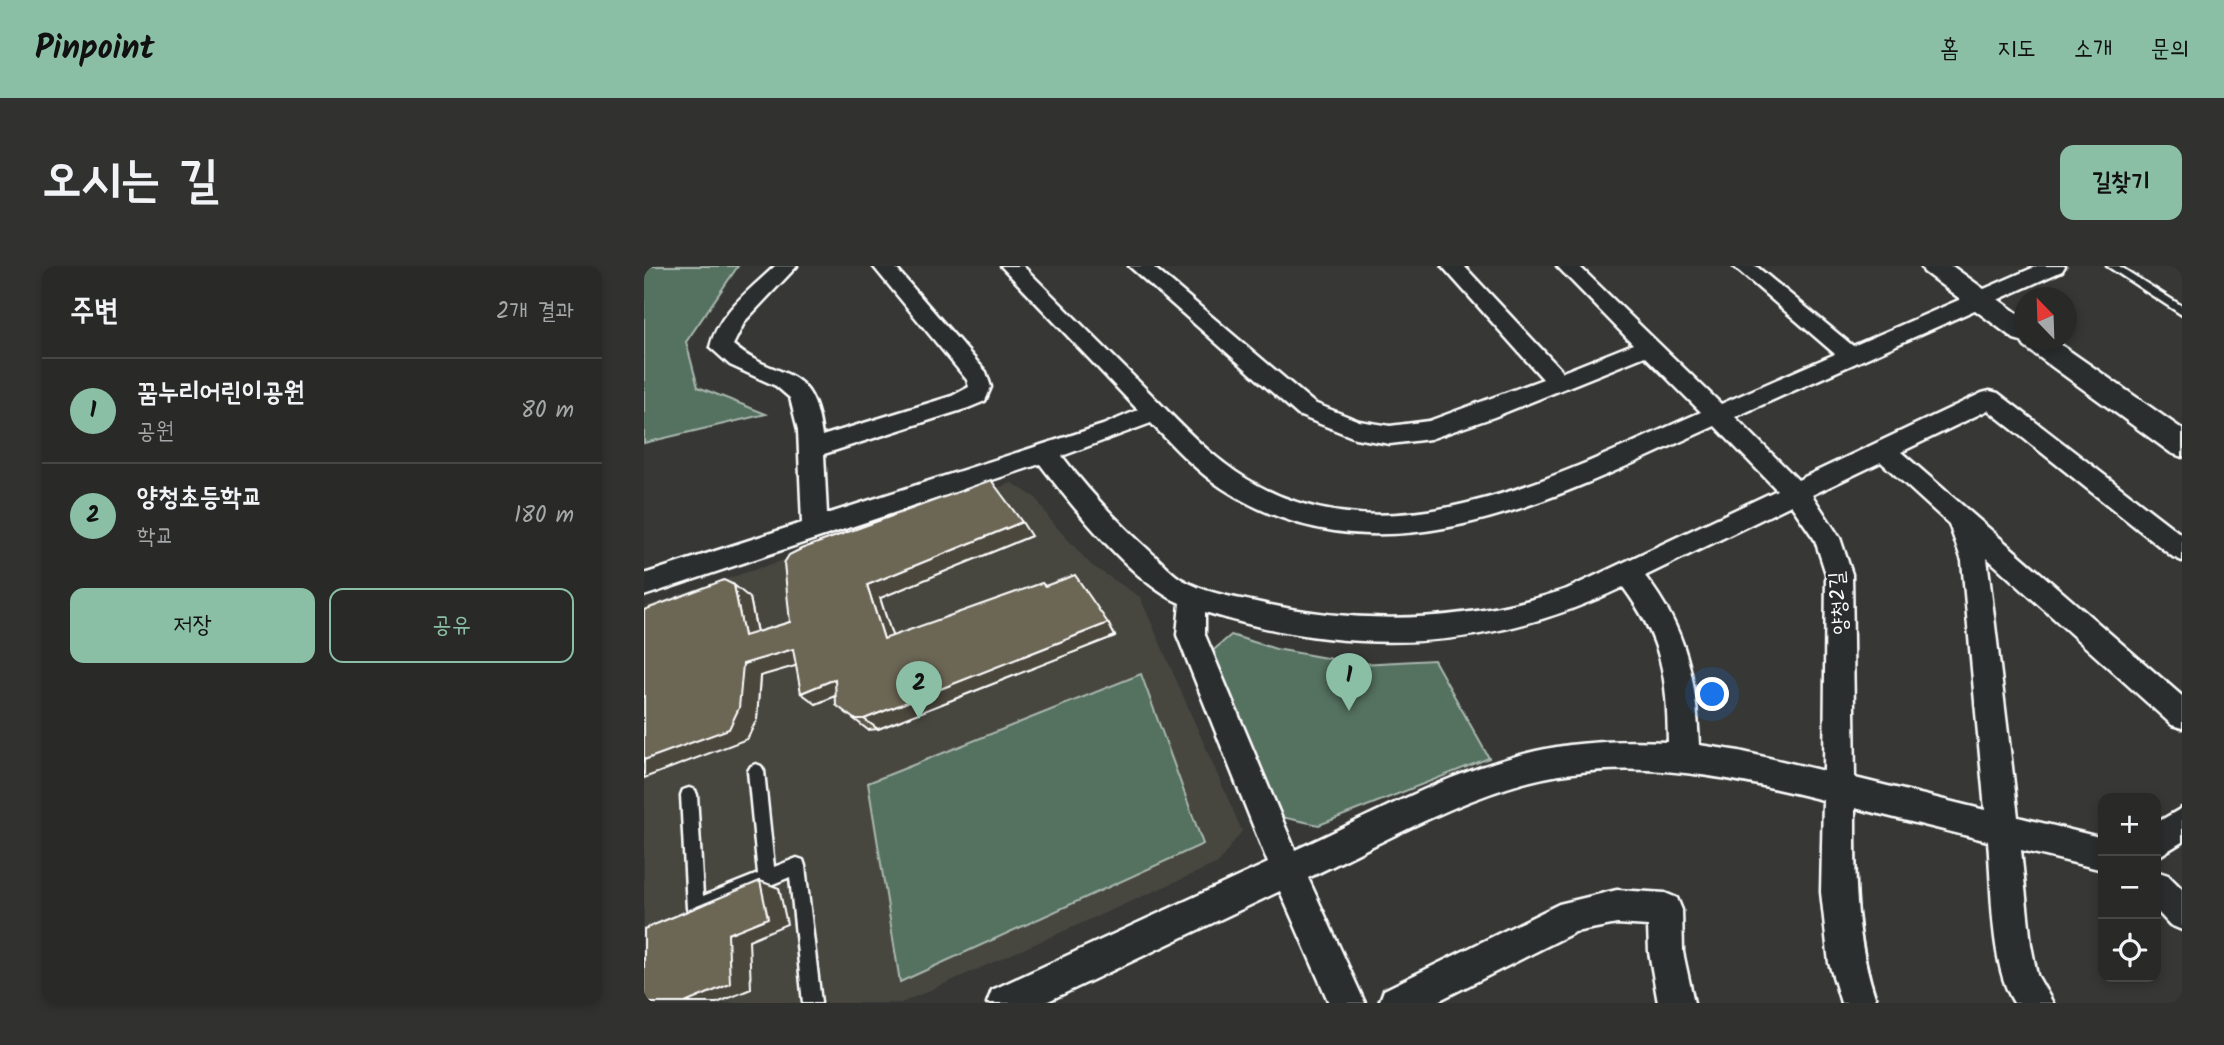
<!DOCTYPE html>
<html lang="ko">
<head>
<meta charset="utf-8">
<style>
	body { margin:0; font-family:Kalam,"Poor Story",sans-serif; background:#313230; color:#f1f3f6 }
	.controls { position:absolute; right:21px; bottom:21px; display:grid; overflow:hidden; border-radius:14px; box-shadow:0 4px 10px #0003 }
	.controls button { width:63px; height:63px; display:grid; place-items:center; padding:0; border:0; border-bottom:2px solid #454645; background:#292a28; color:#f1f3f6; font:35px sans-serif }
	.compass { position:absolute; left:1370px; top:21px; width:63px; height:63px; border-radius:50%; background:#292a28; box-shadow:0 4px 10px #0003; rotate:337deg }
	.you { position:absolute; left:1069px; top:429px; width:24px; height:24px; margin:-18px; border:5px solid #fff; border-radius:50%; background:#1a73e8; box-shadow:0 0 0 10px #1a73e833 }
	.badge { display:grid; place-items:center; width:46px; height:46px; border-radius:50%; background:#8abfa5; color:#111; font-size:23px; font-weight:700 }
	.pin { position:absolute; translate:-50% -58px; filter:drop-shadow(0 2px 4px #0008) }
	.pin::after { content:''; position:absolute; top:37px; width:24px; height:21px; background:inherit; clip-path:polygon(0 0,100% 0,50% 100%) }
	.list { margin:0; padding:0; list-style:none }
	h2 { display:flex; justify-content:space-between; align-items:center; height:91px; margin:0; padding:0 28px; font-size:30px }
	h2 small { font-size:23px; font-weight:400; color:#a5a7a8 }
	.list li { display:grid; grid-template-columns:46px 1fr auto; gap:21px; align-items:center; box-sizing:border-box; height:105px; padding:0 28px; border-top:2px solid #454645 }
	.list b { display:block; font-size:26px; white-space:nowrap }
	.list p { margin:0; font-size:23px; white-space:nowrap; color:#a5a7a8 }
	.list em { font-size:23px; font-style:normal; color:#a5a7a8 }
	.actions { display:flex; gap:14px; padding:21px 28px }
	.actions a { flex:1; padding:16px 0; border:2px solid #8abfa5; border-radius:14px; text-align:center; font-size:24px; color:#8abfa5 }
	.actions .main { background:#8abfa5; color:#111 }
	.icon { flex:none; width:38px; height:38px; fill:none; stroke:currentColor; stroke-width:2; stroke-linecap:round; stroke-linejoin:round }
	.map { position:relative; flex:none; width:1538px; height:737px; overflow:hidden; border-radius:14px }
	header { display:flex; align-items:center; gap:42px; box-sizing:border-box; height:98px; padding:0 35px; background:#8abfa5; color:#111 }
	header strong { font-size:33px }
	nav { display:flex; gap:38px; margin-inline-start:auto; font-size:24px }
	.intro { display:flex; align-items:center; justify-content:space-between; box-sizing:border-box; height:168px; padding:0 42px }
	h1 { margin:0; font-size:49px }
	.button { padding:18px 32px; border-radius:14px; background:#8abfa5; color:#111; font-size:24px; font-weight:700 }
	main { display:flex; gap:42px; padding:0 42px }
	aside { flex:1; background:#292a28; border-radius:14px; box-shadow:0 4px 10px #0003 }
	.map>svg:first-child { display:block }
</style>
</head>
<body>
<header>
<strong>Pinpoint</strong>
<nav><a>홈</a><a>지도</a><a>소개</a><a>문의</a></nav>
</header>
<div class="intro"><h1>오시는 길</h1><a class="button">길찾기</a></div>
<main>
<aside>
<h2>주변<small>2개 결과</small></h2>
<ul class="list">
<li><span class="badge">1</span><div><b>꿈누리어린이공원</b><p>공원</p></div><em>80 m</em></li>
<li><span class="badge">2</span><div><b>양청초등학교</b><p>학교</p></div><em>180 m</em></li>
</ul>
<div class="actions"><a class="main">저장</a><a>공유</a></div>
</aside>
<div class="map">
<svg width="1538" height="737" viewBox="0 0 1538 737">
	<rect width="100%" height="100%" fill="#373836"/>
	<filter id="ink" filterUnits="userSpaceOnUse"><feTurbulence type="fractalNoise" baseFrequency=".0143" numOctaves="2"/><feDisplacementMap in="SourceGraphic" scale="14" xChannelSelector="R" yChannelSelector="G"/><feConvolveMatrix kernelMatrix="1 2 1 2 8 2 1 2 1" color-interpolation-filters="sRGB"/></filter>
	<g filter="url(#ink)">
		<path fill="#47463f" d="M368 217 392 232 407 255 447 299 496 331 598 565 574 597 257 737H0V341Z"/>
		<path fill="#557160" stroke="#aab8b0" stroke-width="2" d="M0 0H94L42 76 54 121 122 148 0 177Z
			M587 369 632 383 716 398 790 394 845 492 675 559 637 551 565 388Z
			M497 408 559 578 256 716 224 517Z"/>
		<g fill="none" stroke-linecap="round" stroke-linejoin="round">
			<g stroke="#fff" stroke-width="5">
				<path id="service" d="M1463 0H1475L1538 40V49Z
					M112 498 117 500 120 505 130 601 153 592 159 594 161 600 177 737H159L146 611 51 650 45 648 43 642 37 529 39 524 45 522 51 524 53 529 59 630 114 608 104 505 107 500Z"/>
			</g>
			<g stroke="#fff" stroke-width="5">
				<path id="minor" d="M131 0H153L101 55 89 79C134 117 169 93 178 170L308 130 325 121 323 114 229 0H250L342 106 347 121 341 135 324 142 180 188 183 248 459 159 494 144 357 0H379C419 40 459 80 499 120 528 149 557 182 592 206 738 306 917 207 1057 146L1001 90 850 151 786 173 746 178 711 172 654 149 485 0H508L670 137 715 155 746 160 785 155 899 113 798 0H820L919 106 989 78 913 0H935L1077 138 1191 88 1089 0H1112L1209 80 1393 0H1421L1418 5 1091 151 1154 214 1338 127 1346 125 1354 127 1538 269V295L1529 291 1344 144 1257 186 1538 430V462L1528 459 1343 292 1374 551 1459 572V604L1377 584 1387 679 1393 709 1409 737H1370C1346 700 1348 620 1344 575L1211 542C1211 613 1210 669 1233 737H1197L1185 697 1177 626 1179 534C1075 508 969 487 863 522 794 544 729 581 664 612L721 737H685L636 625 400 737H343L348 724 624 597 533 369 536 337C489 317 427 239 396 198L0 330V308L158 257 154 164 146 132 132 120 86 99 66 81C74 47 107 23 131 0ZM507 157C529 180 551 204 578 222 739 328 918 228 1071 160L1133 224 923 323C821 357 717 360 612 336 587 331 559 326 537 313 526 306 518 296 509 288 476 258 445 226 418 190ZM1237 196 1305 258 1318 295 1341 544 1211 512 1208 308 1196 272 1168 229ZM1147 239 1171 274 1182 308 1180 505 1095 485 1055 479C1052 412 1043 364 1001 310ZM979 321C1019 375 1023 411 1024 476 980 474 935 475 892 485 808 504 729 549 651 584L561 369V346C705 391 843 387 979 321Z
					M1538 542V576L1512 592V557Z
					M1512 605 1524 609 1538 623V664L1526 659 1512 644Z
					M973 624 1021 627 1033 632 1038 644 1039 686 1050 737H1014L1005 686 1004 660 973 658 931 666 790 737H735L740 724 915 638Z"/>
			</g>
			<g stroke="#fff" stroke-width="5">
				<path id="tertiary" d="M1277 0H1308L1380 52V74H1410L1538 163V191L1527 187 1381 81 1377 75 1370 73 1280 6Z"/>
			</g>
			<use href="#service" fill="#2a2d2e" fill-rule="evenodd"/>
			<use href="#minor" fill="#2a2d2e" fill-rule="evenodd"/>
			<use href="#tertiary" fill="#2a2d2e" fill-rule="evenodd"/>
		</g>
		<path fill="#5d5849" stroke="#fff" stroke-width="2" d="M387 270 236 332 248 370 464 357 471 370 234 463 224 464 210 453 192 430 172 438 152 399 116 410 113 453 103 473 106 332 113 366 146 356Z"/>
		<path fill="#4c473c" stroke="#fff" stroke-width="2" d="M378 256 387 270 236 332 253 385 240 373 223 319Z
			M90 319 106 332 116 382 100 370Z
			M464 357 471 370 234 463 220 453Z
			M149 383 165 396 116 410 113 453 103 473 0 512V494L99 398Z
			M191 413 205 424 172 438 157 427Z
			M116 615 135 622 143 658 105 674 107 723 73 737H41Z"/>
		<path fill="#6c6655" stroke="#fff" stroke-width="2" d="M347 214 378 256 223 319 240 373 398 317 401 320 431 309 464 357 220 453H210L192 439 191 413 157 427 149 383 99 398 95 442 85 463 0 494V344L80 314 90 319 100 370 146 356 140 297 145 289 157 283Z
			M116 615 124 652 84 668 86 718 41 737H0V663Z"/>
	</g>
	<g text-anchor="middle" stroke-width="5" stroke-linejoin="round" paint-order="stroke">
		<g font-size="21" fill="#fff" stroke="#2a2d2e">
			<text transform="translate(1194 337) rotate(-94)" y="7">양청2길</text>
		</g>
	</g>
</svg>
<div class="controls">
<button>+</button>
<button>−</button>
<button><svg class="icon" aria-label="locate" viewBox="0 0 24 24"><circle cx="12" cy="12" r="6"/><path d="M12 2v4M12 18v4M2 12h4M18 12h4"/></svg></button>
</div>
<svg class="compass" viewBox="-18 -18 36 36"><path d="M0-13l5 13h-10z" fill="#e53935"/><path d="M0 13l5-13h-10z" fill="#a5a7a8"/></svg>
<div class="you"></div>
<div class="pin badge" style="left:705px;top:445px">1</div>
<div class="pin badge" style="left:275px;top:453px">2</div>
</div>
</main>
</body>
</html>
